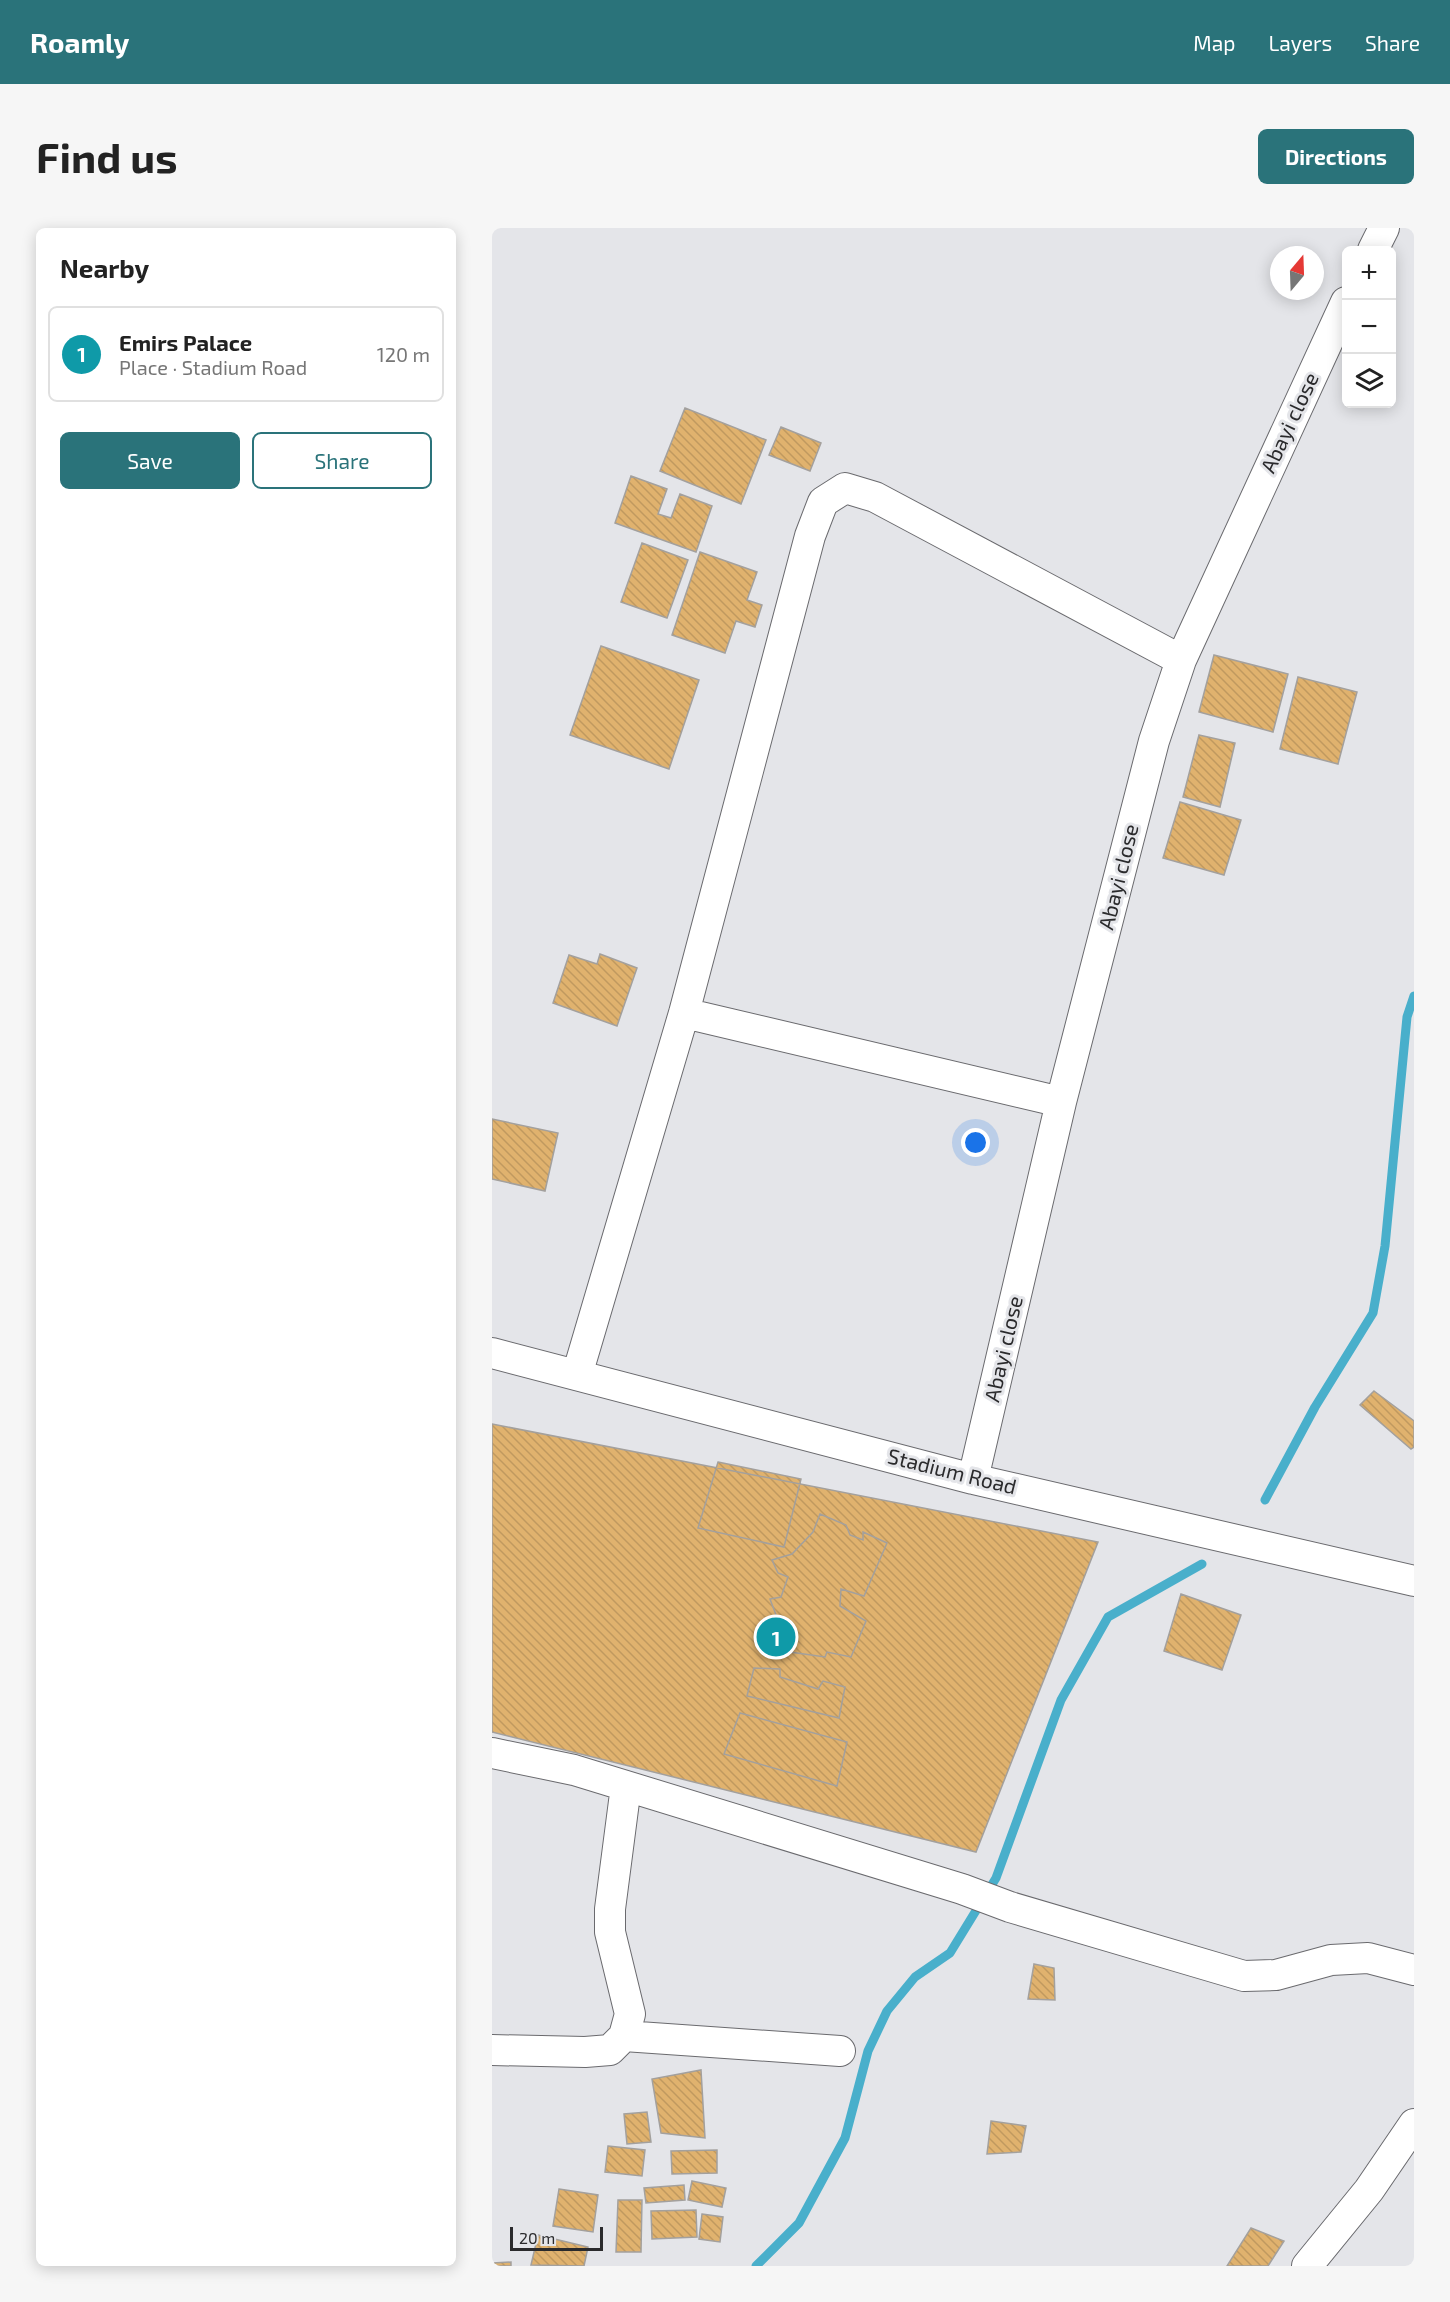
<!DOCTYPE html>
<html lang="en">
<head>
<meta charset="utf-8">
<style>
	body { margin:0; font-family:"Exo 2",sans-serif; background:#f6f6f6; color:#222 }
	.controls { position:absolute; right:18px; top:18px; display:grid; overflow:hidden; border-radius:9px; box-shadow:0 3px 15px #0003 }
	.controls button { width:54px; height:54px; display:grid; place-items:center; padding:0; border:0; border-bottom:2px solid #e0e0e0; background:#fff; color:#222; font:30px sans-serif }
	.compass { position:absolute; left:778px; top:18px; width:54px; height:54px; border-radius:50%; background:#fff; box-shadow:0 3px 15px #0003; rotate:19deg }
	.scale { position:absolute; left:18px; bottom:15px; width:93px; box-sizing:border-box; padding-left:6px; border:3px solid #2a2a2c; border-top:0; font-size:16px; line-height:21px; white-space:nowrap; color:#2a2a2c; -webkit-text-stroke:4px #e4e5e9; paint-order:stroke }
	.you { position:absolute; left:484px; top:915px; width:21px; height:21px; margin:-15px; border:4px solid #fff; border-radius:50%; background:#1a73e8; box-shadow:0 0 0 9px #1a73e833 }
	.badge { display:grid; place-items:center; width:39px; height:39px; border-radius:50%; background:#2a737a; color:#fff; font-size:20px; font-weight:700 }
	.pin { position:absolute; translate:-50% -50%; border:3px solid #fff; box-shadow:0 2px 6px #0006 }
	.list { margin:0; padding:0; list-style:none }
	h2 { display:flex; justify-content:space-between; align-items:center; height:78px; margin:0; padding:0 24px; font-size:26px }
	h2 small { font-size:20px; font-weight:400; color:#767676 }
	.list li { display:grid; grid-template-columns:39px 1fr auto; gap:18px; align-items:center; box-sizing:border-box; height:96px; margin:0 12px 12px; padding:0 12px; border:2px solid #e0e0e0; border-radius:9px }
	.list b { display:block; font-size:22px; white-space:nowrap }
	.list p { margin:0; font-size:20px; white-space:nowrap; color:#767676 }
	.list em { font-size:20px; font-style:normal; color:#767676 }
	.actions { display:flex; gap:12px; padding:18px 24px }
	.actions a { flex:1; padding:14px 0; border:2px solid #2a737a; border-radius:9px; text-align:center; font-size:21px; color:#2a737a }
	.actions .main { background:#2a737a; color:#fff }
	.icon { flex:none; width:33px; height:33px; fill:none; stroke:currentColor; stroke-width:2; stroke-linecap:round; stroke-linejoin:round }
	.map { position:relative; flex:none; width:922px; height:2038px; overflow:hidden; border-radius:9px }
	header { display:flex; align-items:center; gap:36px; box-sizing:border-box; height:84px; padding:0 30px; background:#2a737a; color:#fff }
	header strong { font-size:28px }
	nav { display:flex; gap:33px; margin-inline-start:auto; font-size:21px }
	.intro { display:flex; align-items:center; justify-content:space-between; box-sizing:border-box; height:144px; padding:0 36px }
	h1 { margin:0; font-size:42px }
	.button { padding:15px 27px; border-radius:9px; background:#2a737a; color:#fff; font-size:21px; font-weight:700 }
	main { display:flex; gap:36px; padding:0 36px }
	aside { flex:1; background:#fff; border-radius:9px; box-shadow:0 3px 15px #0003 }
	.map>svg:first-child { display:block }
</style>
</head>
<body>
<header>
<strong>Roamly</strong>
<nav><a>Map</a><a>Layers</a><a>Share</a></nav>
</header>
<div class="intro"><h1>Find us</h1><a class="button">Directions</a></div>
<main>
<aside>
<h2>Nearby<small></small></h2>
<ul class="list">
<li><span class="badge" style="background:#0f9aa8">1</span><div><b>Emirs Palace</b><p>Place · Stadium Road</p></div><em>120 m</em></li>
</ul>
<div class="actions"><a class="main">Save</a><a>Share</a></div>
</aside>
<div class="map">
<svg width="922" height="2038" viewBox="0 0 922 2038">
	<defs>
		<pattern id="building-back-hatch" width="6" height="6" patternUnits="userSpaceOnUse" patternTransform="scale(1.5)"><rect width="6" height="6" fill="#e0b26e"/><path d="M-1 5l2 2M0 0l6 6M5-1l2 2" fill="none" stroke="#c0995f"/></pattern>
	</defs>
	<rect width="100%" height="100%" fill="#e4e5e9"/>
	<g fill="none" stroke-linecap="round" stroke-linejoin="round">
		<path stroke="#49afcb" stroke-width="9" d="M773 1272 823 1179 881 1085 893 1018 915 789 922 768
			M264 2038 307 1995 353 1910 376 1823 395 1783 423 1749 458 1725 504 1650 569 1472 616 1389 710 1336"/>
	</g>
	<path fill="url(#building-back-hatch)" stroke="#a3a09d" stroke-width="1.5" d="M193 180 274 212 249 276 168 243Z
		M289 199 329 215 318 243 277 227Z
		M139 248 175 261 166 286 179 290 188 266 220 278 204 324 123 295Z
		M150 315 196 332 175 390 129 374Z
		M208 324 265 344 255 372 270 377 263 399 244 393 233 425 180 407Z
		M109 418 207 452 177 541 78 507Z
		M722 427 796 446 781 504 707 484Z
		M806 449 865 464 846 536 788 521Z
		M707 507 743 515 728 579 691 569Z
		M688 574 749 592 732 647 671 630Z
		M108 726 145 740 125 798 61 775 77 727 105 736Z
		M0 891 66 905 53 963 0 951Z
		M882 1163 922 1193V1219L919 1221 868 1177Z
		M0 1196 606 1314 484 1624 0 1504Z
		M226 1234 309 1251 292 1319 206 1300Z
		M328 1286 354 1297 358 1307 371 1312V1304L395 1315 372 1368 349 1361 348 1378 374 1393 359 1429 335 1424 333 1429 298 1424 278 1371 289 1369 296 1349 286 1345 280 1332 300 1326 321 1304Z
		M689 1366 749 1387 730 1442 672 1423Z
		M262 1440 288 1441V1449L326 1461 331 1453 353 1459 347 1490 255 1468Z
		M248 1485 355 1514 345 1558 232 1526Z
		M542 1736 562 1740 563 1772 536 1771Z
		M209 1842 213 1910 169 1905 160 1851Z
		M155 1884 159 1914 135 1916 132 1886Z
		M499 1893 534 1898 529 1924 495 1926Z
		M116 1918 153 1922 150 1948 113 1944Z
		M225 1922V1945L180 1946 179 1923Z
		M200 1953 234 1960 230 1979 196 1972Z
		M192 1957 193 1972 154 1975 152 1960Z
		M67 1961 106 1967 101 2004 61 1998Z
		M126 1972H150L149 2024H124Z
		M204 1982 205 2009 160 2011 159 1983Z
		M210 1986 231 1989 228 2014 207 2011Z
		M759 2000 792 2013 776 2038H735Z
		M46 2007 96 2019 92 2038 39 2037Z
		M19 2034V2038H0V2035Z"/>
	<g fill="none" stroke-linecap="round" stroke-linejoin="round">
		<g stroke="#6a6a6e" stroke-width="32">
			<path id="minor" d="M881 22 892 0
				M192 785 569 874
				M0 1125 481 1251 922 1353
				M85 1147 192 785 318 308 331 274 353 260 383 269 689 432
				M481 1251 569 874 662 513 689 432 854 74
				M0 1525 82 1542 470 1661 518 1679 752 1748 784 1747 839 1732 876 1730 922 1742
				M132 1808 348 1823
				M0 1822 93 1824 118 1822 132 1808 138 1786 118 1704V1681L134 1558
				M815 2038 877 1962 922 1896"/>
		</g>
		<use href="#minor" stroke="#fff" stroke-width="30"/>
	</g>
	<g text-anchor="middle" stroke-width="6" stroke-linejoin="round" paint-order="stroke">
		<g font-size="21" fill="#2a2a2c" stroke="#e4e5e9">
			<text transform="translate(798 195) rotate(-65)" y="7">Abayi close</text>
			<text transform="translate(627 649) rotate(-76)" y="7">Abayi close</text>
			<text transform="translate(512 1121) rotate(-77)" y="7">Abayi close</text>
			<text transform="translate(460 1244) rotate(14)" y="7">Stadium Road</text>
		</g>
	</g>
</svg>
<div class="controls">
<button>+</button>
<button>−</button>
<button><svg class="icon" aria-label="layers" viewBox="0 0 24 24"><path d="M12 4l9 5-9 5-9-5zM3 14l9 5 9-5"/></svg></button>
</div>
<svg class="compass" viewBox="-18 -18 36 36"><path d="M0-13l5 13h-10z" fill="#e53935"/><path d="M0 13l5-13h-10z" fill="#767676"/></svg>
<div class="scale">20 m</div>
<div class="you"></div>
<div class="pin badge" style="left:284px;top:1409px;background:#0f9aa8">1</div>
</div>
</main>
</body>
</html>
